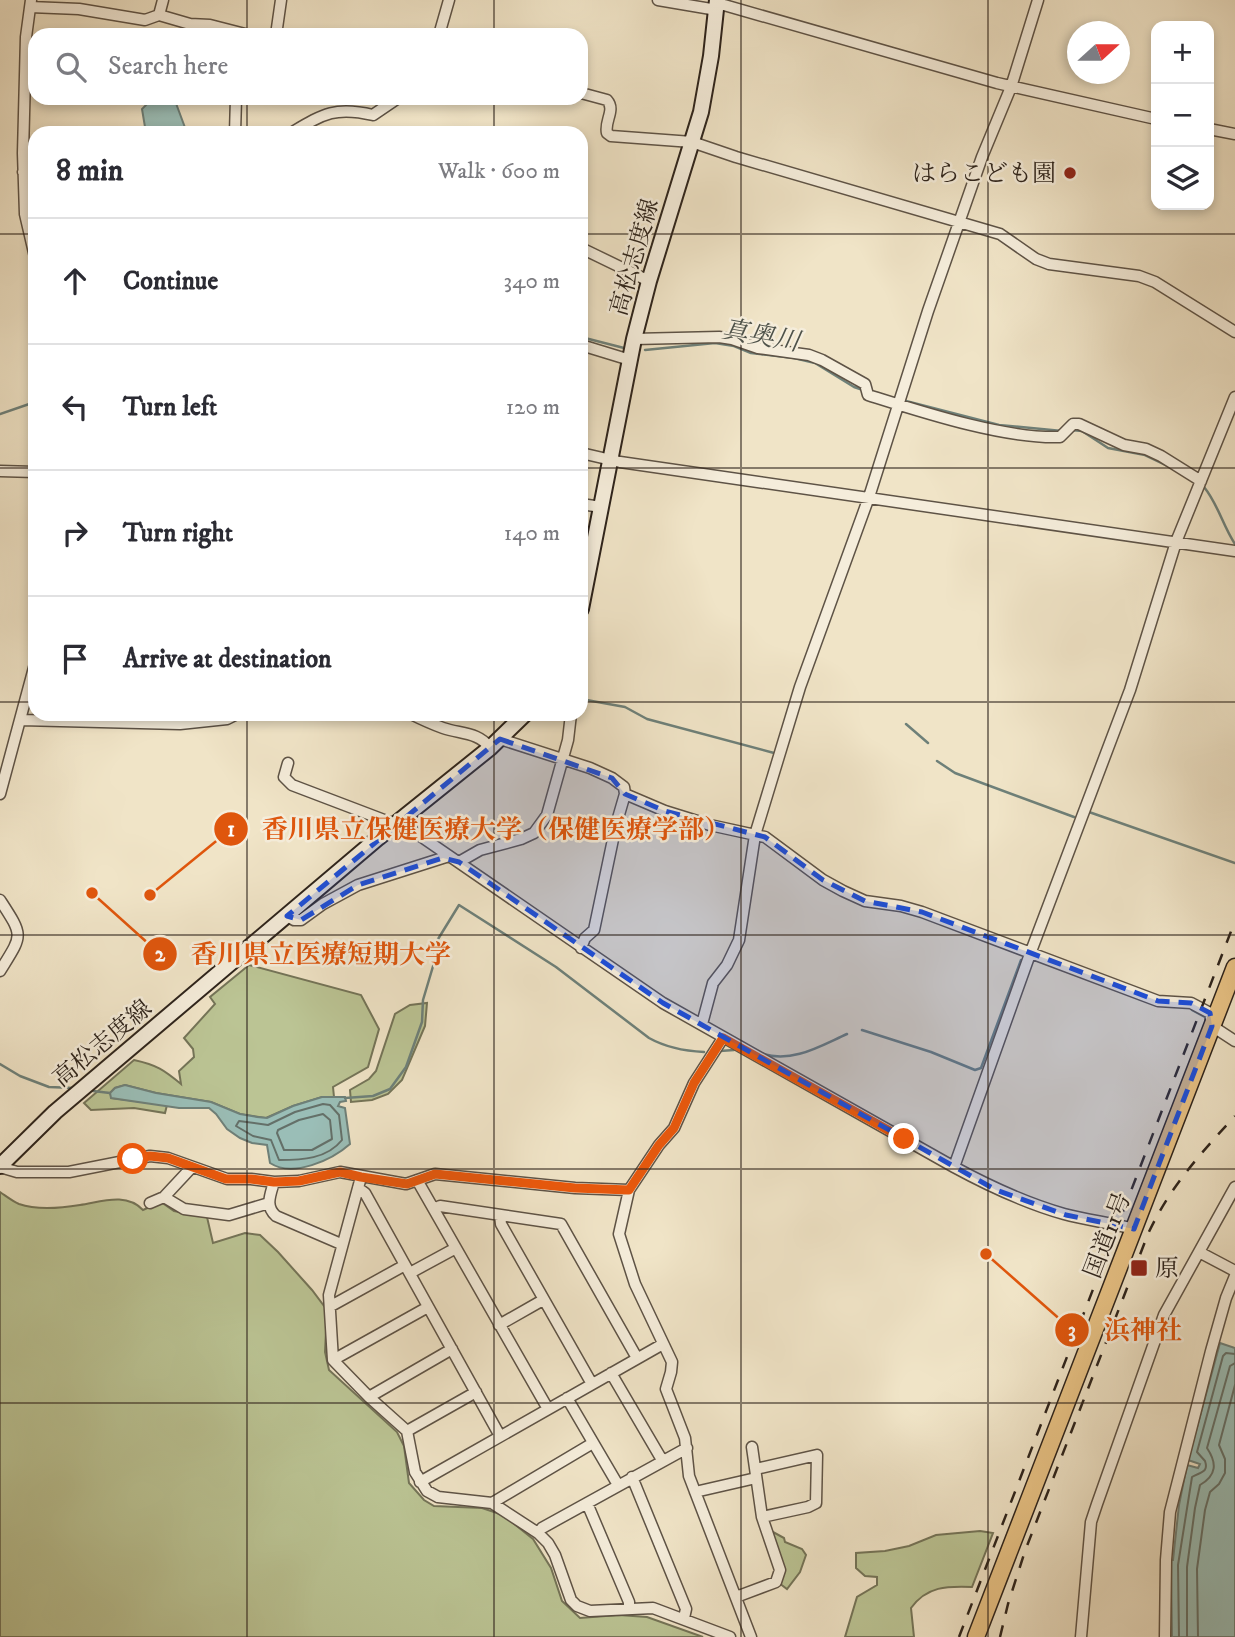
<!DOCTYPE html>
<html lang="en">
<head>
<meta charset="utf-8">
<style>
	body { margin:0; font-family:"IM FELL DW Pica","Noto Serif JP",serif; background:#f7f7f7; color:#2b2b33 }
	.controls { position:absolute; right:21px; top:21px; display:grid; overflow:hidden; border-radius:14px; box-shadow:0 4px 10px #0003 }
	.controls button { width:63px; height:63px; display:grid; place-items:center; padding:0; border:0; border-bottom:2px solid #e1e1e2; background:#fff; color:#2b2b33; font:35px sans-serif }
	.compass { position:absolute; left:1067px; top:21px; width:63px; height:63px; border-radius:50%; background:#fff; box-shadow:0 4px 10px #0003; rotate:69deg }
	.stop { position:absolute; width:21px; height:21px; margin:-16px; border:5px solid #ea580c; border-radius:50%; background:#fff }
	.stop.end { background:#ea580c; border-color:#fff; box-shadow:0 2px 7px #0008 }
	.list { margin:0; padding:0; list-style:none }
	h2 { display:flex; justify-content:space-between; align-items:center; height:91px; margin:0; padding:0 28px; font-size:30px }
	h2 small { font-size:23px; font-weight:400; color:#7c7c81 }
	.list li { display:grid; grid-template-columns:46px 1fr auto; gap:21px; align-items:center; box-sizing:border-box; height:126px; padding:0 28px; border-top:2px solid #e1e1e2 }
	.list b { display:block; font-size:26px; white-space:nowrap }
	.list em { font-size:23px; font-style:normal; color:#7c7c81 }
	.icon { flex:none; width:38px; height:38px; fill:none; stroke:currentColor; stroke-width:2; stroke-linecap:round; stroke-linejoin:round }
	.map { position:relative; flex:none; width:1235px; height:1637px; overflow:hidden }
	.search { position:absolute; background:#fff; box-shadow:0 4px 10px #0003; left:28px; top:28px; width:560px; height:77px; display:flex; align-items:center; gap:18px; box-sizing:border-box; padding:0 24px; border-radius:21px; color:#7c7c81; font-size:26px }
	.panel { position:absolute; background:#fff; box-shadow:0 4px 10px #0003; left:28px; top:126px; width:560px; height:595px; border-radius:21px }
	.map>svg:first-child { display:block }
</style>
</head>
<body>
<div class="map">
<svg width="1235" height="1637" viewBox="0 0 1235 1637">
	<rect width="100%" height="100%" fill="#f0e4c7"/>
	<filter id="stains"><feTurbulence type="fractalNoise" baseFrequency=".00286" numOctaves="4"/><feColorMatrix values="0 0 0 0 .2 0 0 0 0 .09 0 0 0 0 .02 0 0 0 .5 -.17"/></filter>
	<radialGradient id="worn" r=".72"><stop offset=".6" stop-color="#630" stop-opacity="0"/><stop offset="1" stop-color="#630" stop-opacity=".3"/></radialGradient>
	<path fill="#bbc494" stroke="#747458" stroke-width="2" d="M249 965 361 995 379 1029 368 1067 333 1087 334 1097H322L293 1106 266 1118 240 1114 211 1102 156 1093 125 1085 115 1088 110 1093 112 1098 167 1105 165 1113 134 1108 91 1110 84 1103 134 1060C157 1065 164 1070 181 1084L179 1071 194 1057 193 1049 184 1038 215 1004 210 997Z
		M427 1003 425 1026 402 1080 388 1094 372 1100 351 1102 350 1090 369 1079 376 1071 395 1014 410 1005Z
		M0 1192C6 1196 12 1201 19 1204 36 1210 62 1208 80 1205 101 1202 126 1192 143 1210L161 1202 174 1211 207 1217 213 1243 245 1233 260 1235 278 1252 312 1290 327 1310 325 1352 329 1370 397 1432 404 1446 409 1483 424 1500 434 1506 482 1508 503 1515 533 1539 551 1568 562 1601 580 1618 619 1615 647 1617 703 1637H0Z
		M980 1531 993 1533 972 1587C947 1586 927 1586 911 1608L914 1637H845L857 1597 877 1585V1577L865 1576 856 1568V1553L885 1551 909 1546 936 1535Z
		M773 1532 784 1538 785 1542 802 1549 806 1555 800 1572 787 1589 779 1583 771 1539Z"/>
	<path fill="#9abeb7" stroke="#6e8079" stroke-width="2" d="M153 98H174L187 133H146L142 109Z
		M125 1085 156 1093 211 1102 240 1114 257 1117 267 1118 293 1106 322 1097H345L346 1101 340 1102 338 1106 345 1108 350 1144C332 1160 293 1178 270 1163L267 1145 252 1143 240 1138 227 1129 216 1114 209 1108H179L111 1098 110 1093 115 1088Z
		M1220 1343 1235 1348V1637H1172L1171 1560H1173L1179 1505 1187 1465 1198 1468 1200 1464 1188 1460Z"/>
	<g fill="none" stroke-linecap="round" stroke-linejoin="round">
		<path stroke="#647069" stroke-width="2" d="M323 1104 330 1105 339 1115 342 1140C327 1159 302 1160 279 1160L271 1140 253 1136 236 1126 239 1121 268 1125 295 1112Z
			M323 1114 330 1120 332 1139 312 1150H284L277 1133 278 1130 299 1120Z
			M1179 1637 1178 1565 1192 1477C1200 1472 1209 1473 1205 1461L1197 1452 1223 1356 1226 1353 1235 1354
			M1187 1637V1567L1195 1508 1200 1485C1217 1475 1217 1463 1207 1448L1230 1366 1235 1363
			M1198 1637 1197 1569 1205 1510 1210 1492 1219 1484 1225 1473V1459L1219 1445 1235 1385"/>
		<path stroke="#6e8079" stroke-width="2.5" d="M581 337 624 348
			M645 350 715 343 734 346 751 353 794 358 815 363 854 387 863 390
			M902 400 999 425 1062 431
			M0 414 35 402
			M1071 430 1082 431 1108 448 1145 455 1168 466
			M1204 487C1218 504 1223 526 1235 544
			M581 699 625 707 647 719 774 753
			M906 724 928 743
			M937 761 955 773 1074 817
			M1089 812 1235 863
			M1192 1010 1205 1017
			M862 1030 931 1052 975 1070 981 1068 1021 960
			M720 1051 734 1050
			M763 1054C793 1063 820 1046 847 1034
			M0 1064 20 1076 49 1087 74 1088
			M93 1091 110 1093
			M345 1098 373 1096 390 1089 406 1067 422 1022 423 1000 434 963 435 944 459 905 556 967 649 1038C667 1048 684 1051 704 1052"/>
		<g stroke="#5e5346" stroke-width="13">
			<path id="minor" d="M31 0 26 37 23 153 25 214 35 257
				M658 0 717 10
				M717 3 997 83 1156 119
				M30 7 79 9 145 20 159 15 163 0
				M159 15 190 24 210 25 249 35
				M276 35 281 0
				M439 35 449 0
				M581 93 607 100C616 110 604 121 607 133L611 136 692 142 736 157 1000 234 1036 259 1049 264 1139 276 1155 282 1235 332
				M1209 129 1235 134
				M235 133 236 98
				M291 133C323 114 335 106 373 115L398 98
				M23 172 35 173
				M581 248 649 281
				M634 339 719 337 732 339 758 348 809 355 822 360 865 384 868 395C922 412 1004 439 1060 437L1073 424H1079L1124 445 1146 449 1161 456 1201 481
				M581 345 630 360
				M581 453 620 462 1235 551
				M0 471 35 472
				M581 504 601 507
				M411 714C421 719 432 724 443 728 460 734 479 732 490 748
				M21 720 180 724 227 719 237 714
				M500 739 590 768 612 778 624 787 625 794 616 825 594 930 585 938 581 948
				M288 763 284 777 292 785 413 831 663 1003 954 1167C989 1186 1025 1203 1064 1214 1087 1220 1111 1223 1134 1229
				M0 794 35 664
				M625 794 665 811 710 825 765 837 823 880 843 891 865 901 901 906 922 912 1158 1001 1191 1003 1210 1013 1212 1026 1235 1041
				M459 862 480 850 521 839 534 833 547 815 568 740 571 714
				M0 900C24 937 23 934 0 971
				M287 916 294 920H301L323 904 358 885 449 856
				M702 1024 713 983 727 965 739 940 755 835 800 687 869 497 928 311 982 157 1011 87 1038 0
				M723 1038 694 1083 674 1128 659 1145 629 1190 619 1234 635 1284 672 1362 671 1372 666 1389 685 1438 689 1476 751 1637
				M0 1167 17 1172H69L150 1156 168 1158 227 1179H251L274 1182 299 1181 340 1172 406 1184 435 1174 575 1188 629 1190
				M954 1167 1030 954 1130 690 1176 542 1235 397
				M361 1177 329 1295 333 1360 369 1397 407 1431 415 1472 427 1491 438 1497 492 1503 538 1533 548 1543 555 1555 571 1600 577 1606 590 1611 653 1608 730 1637
				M417 1180 548 1409
				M274 1182C270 1196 265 1206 276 1216L341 1244
				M358 1188 365 1193 500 1436
				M164 1197 192 1167
				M150 1203 164 1197 184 1209 229 1215 269 1203
				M434 1209 440 1206 561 1224 637 1358
				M500 1215 501 1224 592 1384
				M1199 1252 1235 1271
				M410 1273 456 1248
				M331 1306 405 1265
				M499 1325 543 1300
				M333 1360 428 1307
				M611 1373 662 1460
				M369 1397 452 1349
				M567 1398 618 1485
				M407 1431 476 1392
				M756 1469 817 1455 816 1503 808 1507 762 1517
				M632 1477 686 1609 684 1618
				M420 1482 663 1344
				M695 1492 756 1478
				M492 1503 593 1443
				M587 1503 629 1602V1609
				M538 1533 542 1528 687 1448
				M736 1597 776 1582 780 1570 762 1517 752 1447
				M1081 1637 1091 1522 1097 1504 1164 1315 1235 1187
				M1165 1637 1166 1560 1170 1512 1211 1351 1226 1298 1235 1276"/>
		</g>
		<g stroke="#2d231b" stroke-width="18">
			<path id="secondary" d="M581 609 634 339 649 281 701 112 711 56 717 0
				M0 1166 55 1112 378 838 490 748 525 714"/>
		</g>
		<g stroke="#2d231b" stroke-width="19">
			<path id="trunk" d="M976 1637 1235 967"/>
		</g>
		<use href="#minor" stroke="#f5eddb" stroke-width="10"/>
		<use href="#secondary" stroke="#f5eddb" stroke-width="14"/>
		<use href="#trunk" stroke="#e8c284" stroke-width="16"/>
		<path stroke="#2d231b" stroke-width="2.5" stroke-dasharray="12 12" stroke-linecap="butt" d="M959 1637 1235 921
			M1000 1637 1008 1604 1025 1551 1148 1234C1169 1188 1201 1153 1235 1116"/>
	</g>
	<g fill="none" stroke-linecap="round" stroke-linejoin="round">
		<path stroke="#ea580c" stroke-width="9" d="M133 1159 150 1156 168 1158 226 1179H251L274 1182 299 1181 340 1172 361 1177 407 1184 435 1174 575 1188 629 1190 659 1145 674 1128 694 1083 723 1038 904 1139"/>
	</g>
	<path fill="#1d4ed8" fill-opacity="0.2" stroke="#1d4ed8" stroke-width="5" stroke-dasharray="14 9" stroke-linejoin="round" d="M500 739 612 778 625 794 665 811 765 837 823 880 865 901 922 912 1158 1001 1191 1003 1210 1013 1212 1026 1134 1229 1066 1215 996 1190 663 1003 459 862 443 858 358 885 301 920 287 916Z"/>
	<path fill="none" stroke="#2d231b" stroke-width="2" stroke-opacity="0.55" d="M247 0V35M494 0V35M741 0V1637M988 0V1637M247 98V133M494 98V133M0 234H35M581 234H1235M0 468H35M581 468H1235M0 702H35M581 702H1235M247 714V1637M494 714V1637M0 935H1235M0 1169H1235M0 1403H1235"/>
	<g fill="#8f2418" stroke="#f5eddb" stroke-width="2.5">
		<circle cx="1070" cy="173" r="7"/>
		<rect x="1130" y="1259" width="18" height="18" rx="3.5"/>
	</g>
	<g text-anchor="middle" stroke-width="5" stroke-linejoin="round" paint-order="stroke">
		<g font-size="24" fill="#2d231b" stroke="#f5eddb" text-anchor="end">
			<text x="1056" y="181">はらこども園</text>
			<text x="1155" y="1276" text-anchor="start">原</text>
		</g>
		<g font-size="24" fill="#2d231b" stroke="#f5eddb">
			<text transform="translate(634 257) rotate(-74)" y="8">高松志度線</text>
			<text transform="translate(102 1043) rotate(-40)" y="8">高松志度線</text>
			<text transform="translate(1107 1235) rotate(-69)" y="8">国道11号</text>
		</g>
		<g font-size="26" font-style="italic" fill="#4e524a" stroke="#f5eddb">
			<text transform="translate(761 335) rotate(10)" y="9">真奥川</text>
		</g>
	</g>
	<path fill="none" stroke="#df560d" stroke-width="2.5" d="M150 895L231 829M92 893L160 954M986 1254L1072 1330"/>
	<g fill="#df560d" stroke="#f5eddb" stroke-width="2.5">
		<circle cx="150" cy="895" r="7"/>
		<circle cx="92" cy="893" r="7"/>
		<circle cx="986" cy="1254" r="7"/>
		<circle cx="231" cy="829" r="18"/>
		<circle cx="160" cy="954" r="18"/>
		<circle cx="1072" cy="1330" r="18"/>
	</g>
	<g font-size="21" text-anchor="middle" font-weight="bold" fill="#fff">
		<text x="231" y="836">1</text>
		<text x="160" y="961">2</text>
		<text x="1072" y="1337">3</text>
	</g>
	<g font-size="26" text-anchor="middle" font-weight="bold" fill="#df560d" stroke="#f5eddb" stroke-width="5" stroke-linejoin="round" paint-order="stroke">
		<text x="496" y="838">香川県立保健医療大学（保健医療学部）</text>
		<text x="321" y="963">香川県立医療短期大学</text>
		<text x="1143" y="1339">浜神社</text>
	</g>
	<rect width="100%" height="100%" filter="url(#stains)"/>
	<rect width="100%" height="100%" fill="url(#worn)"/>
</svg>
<div class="controls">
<button>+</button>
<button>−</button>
<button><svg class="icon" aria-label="layers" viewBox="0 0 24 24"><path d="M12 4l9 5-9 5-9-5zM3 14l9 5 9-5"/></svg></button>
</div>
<svg class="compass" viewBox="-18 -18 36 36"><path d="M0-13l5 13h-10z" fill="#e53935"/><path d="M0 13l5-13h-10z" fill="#7c7c81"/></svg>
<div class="stop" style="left:133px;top:1159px"></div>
<div class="stop end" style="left:904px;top:1139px"></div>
<div class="search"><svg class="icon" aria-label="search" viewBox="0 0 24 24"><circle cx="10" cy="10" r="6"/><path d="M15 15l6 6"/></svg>Search here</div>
<section class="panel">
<h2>8 min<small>Walk · 600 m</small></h2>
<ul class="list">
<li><svg class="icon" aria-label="ahead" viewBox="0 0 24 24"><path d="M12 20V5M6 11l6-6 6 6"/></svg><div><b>Continue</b></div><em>340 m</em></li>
<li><svg class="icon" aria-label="left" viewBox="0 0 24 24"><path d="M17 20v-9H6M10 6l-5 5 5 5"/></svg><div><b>Turn left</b></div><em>120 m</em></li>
<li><svg class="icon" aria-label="right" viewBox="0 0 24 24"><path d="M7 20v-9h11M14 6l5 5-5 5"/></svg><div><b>Turn right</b></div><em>140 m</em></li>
<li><svg class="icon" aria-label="arrive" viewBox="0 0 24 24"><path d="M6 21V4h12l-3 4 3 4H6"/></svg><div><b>Arrive at destination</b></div></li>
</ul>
</section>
</div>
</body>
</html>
